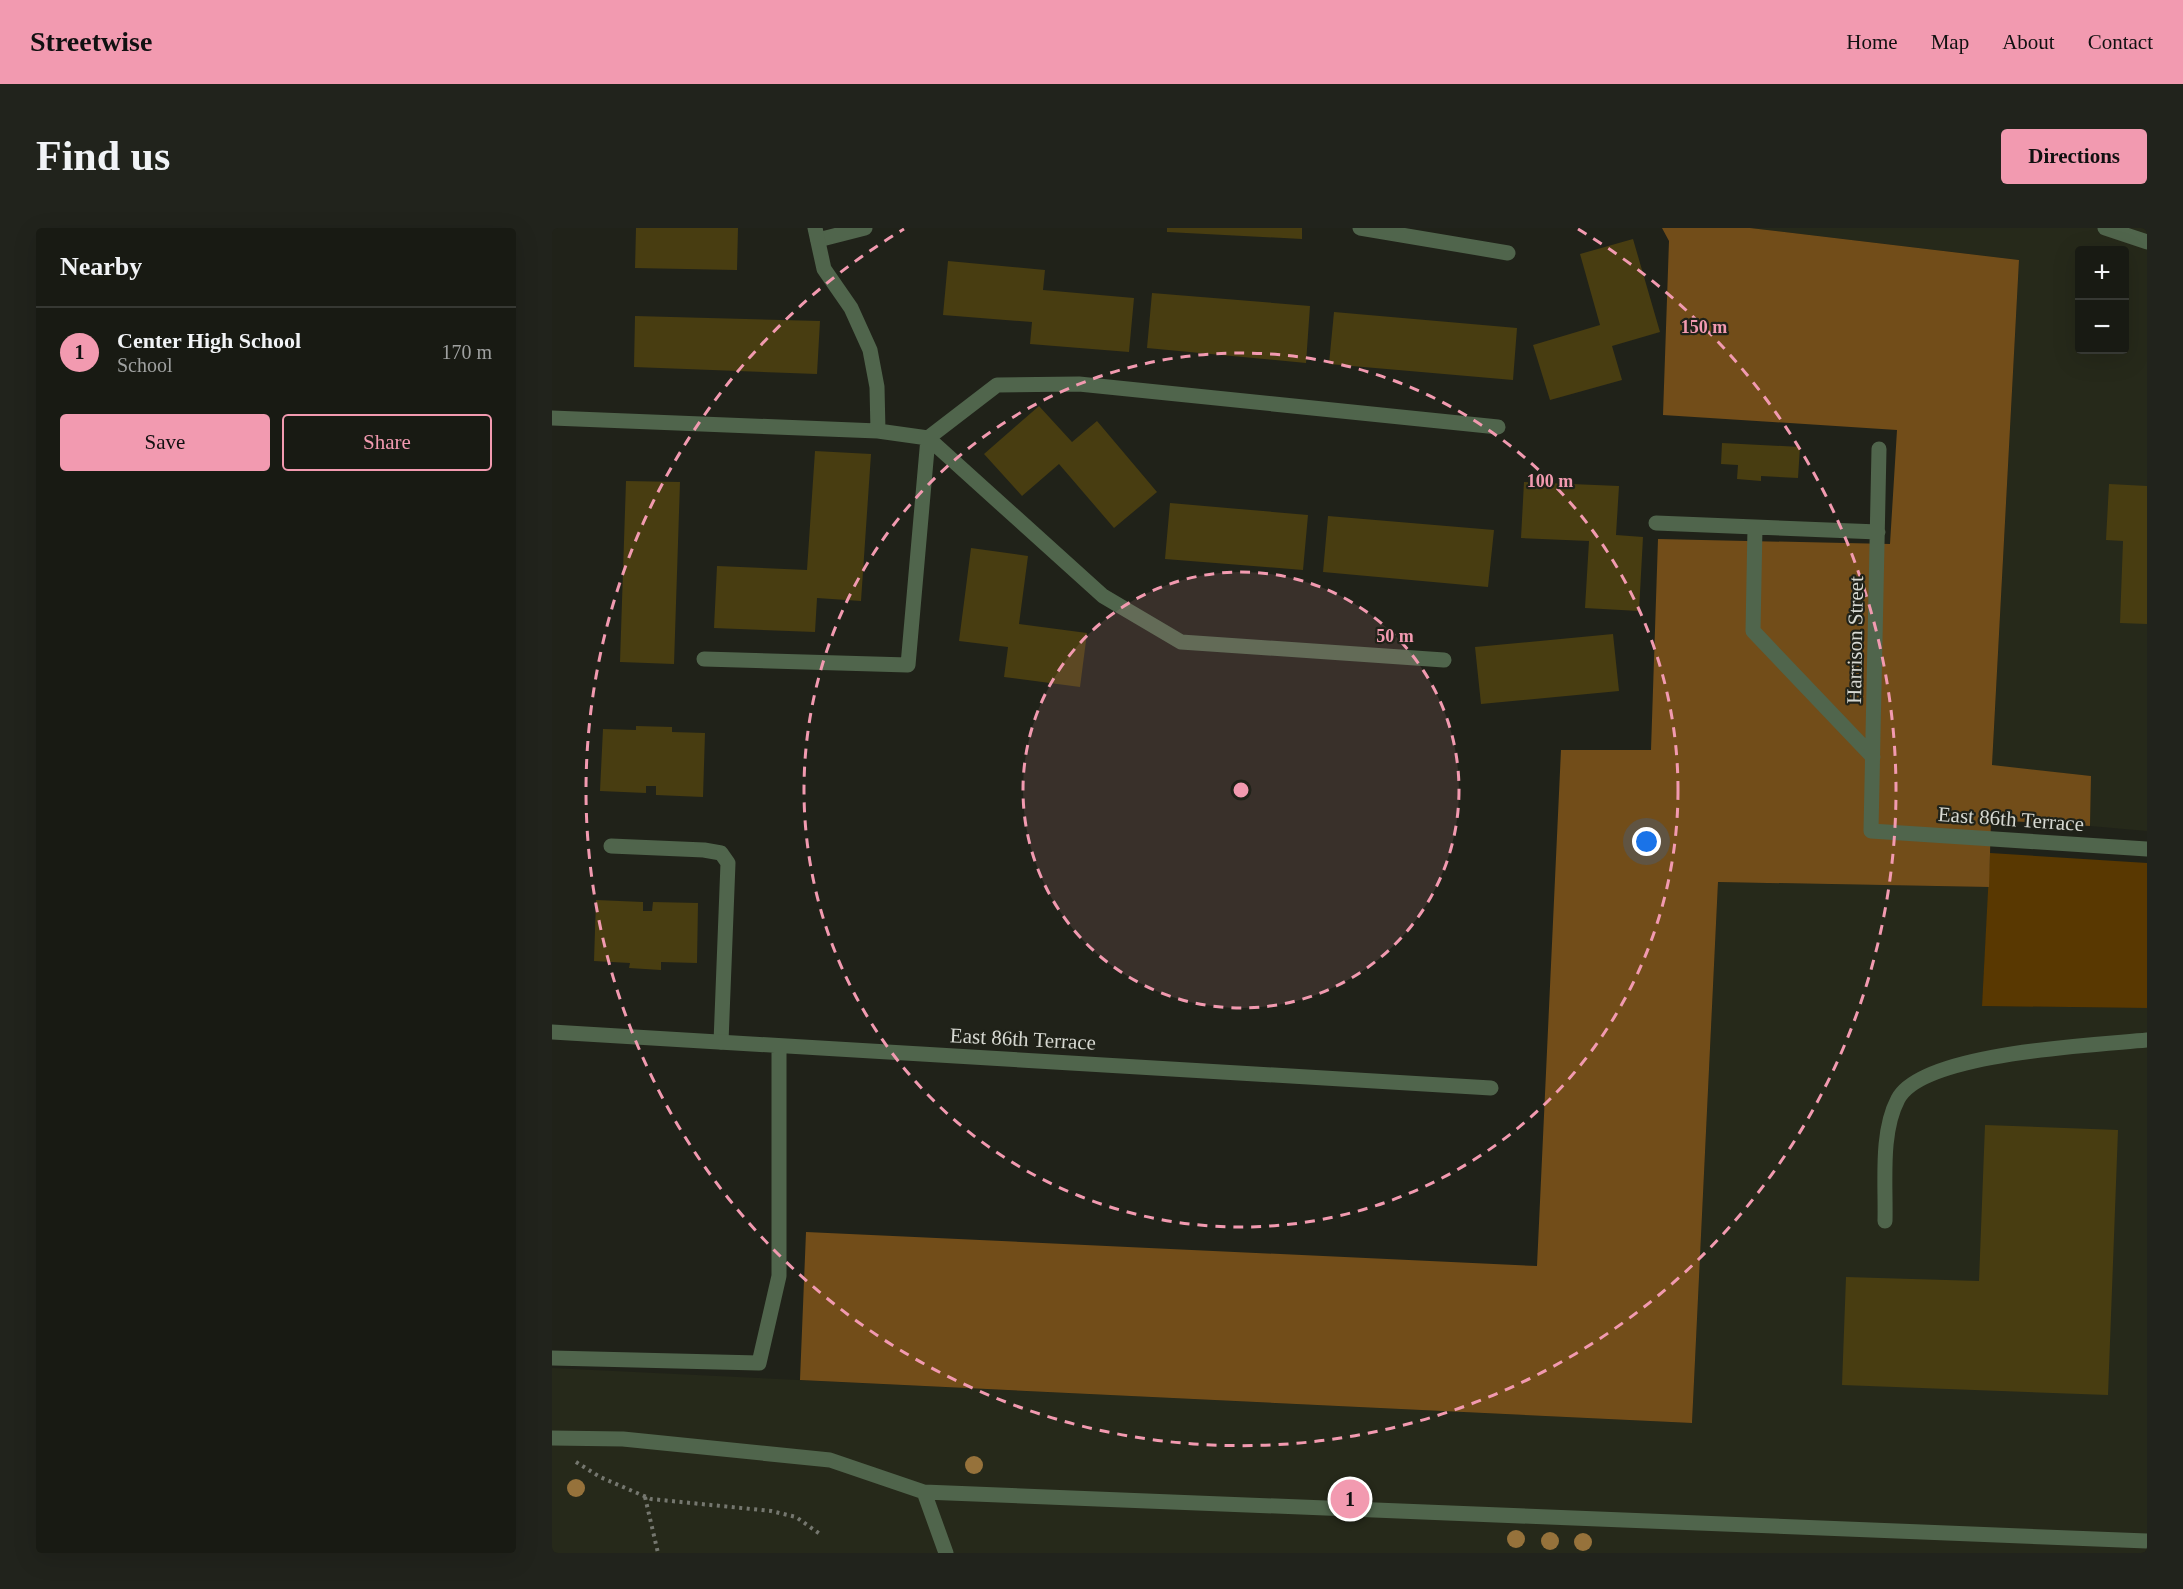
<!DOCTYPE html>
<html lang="en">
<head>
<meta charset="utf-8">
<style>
	body { margin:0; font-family:"Times New Roman",serif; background:#21231c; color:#f1f3f6 }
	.controls { position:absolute; right:18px; top:18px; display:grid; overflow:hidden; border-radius:6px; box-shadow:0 6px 24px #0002 }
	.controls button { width:54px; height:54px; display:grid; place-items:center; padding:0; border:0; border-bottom:2px solid #363833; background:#181a13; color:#f1f3f6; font:30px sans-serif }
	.you { position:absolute; left:1095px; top:614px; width:21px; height:21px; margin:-15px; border:4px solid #fff; border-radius:50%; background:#1a73e8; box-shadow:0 0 0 9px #1a73e833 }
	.badge { display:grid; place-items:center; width:39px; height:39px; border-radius:50%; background:#f29ab0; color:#111; font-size:20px; font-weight:700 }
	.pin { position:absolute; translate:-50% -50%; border:3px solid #fff; box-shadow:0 2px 6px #0006 }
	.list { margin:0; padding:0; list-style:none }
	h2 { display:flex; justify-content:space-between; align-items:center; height:78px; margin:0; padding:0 24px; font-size:26px }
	h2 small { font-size:20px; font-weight:400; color:#9fa1a0 }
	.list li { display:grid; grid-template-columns:39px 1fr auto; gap:18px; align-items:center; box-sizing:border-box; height:90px; padding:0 24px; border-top:2px solid #363833 }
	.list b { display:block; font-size:22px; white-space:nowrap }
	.list p { margin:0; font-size:20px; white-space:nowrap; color:#9fa1a0 }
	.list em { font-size:20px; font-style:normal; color:#9fa1a0 }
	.actions { display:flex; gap:12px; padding:18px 24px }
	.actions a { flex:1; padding:14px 0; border:2px solid #f29ab0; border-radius:6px; text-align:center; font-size:21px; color:#f29ab0 }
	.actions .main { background:#f29ab0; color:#111 }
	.map { position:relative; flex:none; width:1595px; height:1325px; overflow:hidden; border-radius:6px }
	header { display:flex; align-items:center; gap:36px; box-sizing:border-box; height:84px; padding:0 30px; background:#f29ab0; color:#111 }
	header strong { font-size:28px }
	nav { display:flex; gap:33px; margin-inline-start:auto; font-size:21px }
	.intro { display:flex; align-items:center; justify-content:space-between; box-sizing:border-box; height:144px; padding:0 36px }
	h1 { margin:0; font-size:42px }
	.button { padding:15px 27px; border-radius:6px; background:#f29ab0; color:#111; font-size:21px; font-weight:700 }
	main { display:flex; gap:36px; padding:0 36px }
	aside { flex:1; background:#181a13; border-radius:6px; box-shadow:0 6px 24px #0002 }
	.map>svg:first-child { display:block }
</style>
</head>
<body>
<header>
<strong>Streetwise</strong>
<nav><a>Home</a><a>Map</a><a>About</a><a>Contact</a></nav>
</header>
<div class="intro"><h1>Find us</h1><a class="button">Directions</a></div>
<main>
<aside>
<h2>Nearby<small></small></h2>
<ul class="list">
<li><span class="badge">1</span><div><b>Center High School</b><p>School</p></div><em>170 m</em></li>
</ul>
<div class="actions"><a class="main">Save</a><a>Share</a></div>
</aside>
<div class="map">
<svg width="1595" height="1325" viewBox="0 0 1595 1325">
	<rect width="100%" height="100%" fill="#202219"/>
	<path fill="#26291a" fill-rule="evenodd" d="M1198 0H1595V603L1538 598 1539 548 1440 538 1467 32ZM1528 22H1572V122H1528Z
		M1166 654 1437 659 1430 778 1595 780V1325H0V1140L1140 1195Z"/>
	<path fill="#593801" d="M1438 625 1595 635V780L1430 778Z"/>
	<path fill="#724d19" d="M1110 0H1198L1467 32 1440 537 1539 548 1538 598 1439 592 1437 659 1166 654 1140 1195 248 1152 254 1004 985 1038 1009 522H1099L1106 311 1338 316 1345 202 1111 187 1117 13Z"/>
	<path fill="#483d11" d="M84 0H186L185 42 83 40Z
		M615 0H750V11L615 4Z
		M1081 11 1108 104 1060 118 1070 152 998 172 981 117 1048 97 1028 26Z
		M396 33 493 42 491 62 582 70 577 124 478 116 480 94 391 87Z
		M600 65 758 78 754 135 595 120Z
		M782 84 965 100 961 152 777 136Z
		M83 88 268 93 265 146 82 139Z
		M487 178 520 214 545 193 605 264 562 300 507 236 470 268 432 226Z
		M1170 215 1248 219 1246 250 1209 248V253L1185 251 1186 237 1169 236Z
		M263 223 319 226 309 373 265 370 263 404 162 400 165 338 255 342Z
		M74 253 128 254 122 436 68 434Z
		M972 254 1067 258 1064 307 1091 309 1087 383 1033 380 1037 313 969 310Z
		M1557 256 1595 258V396L1568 395 1571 313 1554 312Z
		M618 275 756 287 751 342 613 331Z
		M776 288 942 302 936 359 771 344Z
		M419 320 476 328 467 396 535 405 528 459 452 449 456 419 407 413Z
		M1061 406 1067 463 929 476 923 419Z
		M84 498 120 499V504L153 505 151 569 104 567V558H94V565L48 563 51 501 84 502Z
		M44 672 91 674V683H100L101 674 146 675 145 735 109 734V742L77 740 78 735 42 733Z
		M1433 897 1566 902 1556 1167 1290 1157 1294 1049 1427 1053Z"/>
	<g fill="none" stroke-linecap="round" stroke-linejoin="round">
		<path stroke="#75776f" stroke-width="4" stroke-dasharray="3 4.5" stroke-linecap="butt" d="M24 1234 48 1249 99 1271 219 1283 244 1289 268 1306
			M93 1269 106 1325"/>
		<path stroke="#50654c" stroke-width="15" d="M1553 0 1595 14
			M266 12 313 0
			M59 618 152 622 169 625 176 635 169 814
			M1333 993C1334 955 1328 905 1346 871 1370 824 1545 817 1595 812
			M0 1210 71 1211 278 1232 372 1264 394 1325
			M372 1264 1595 1313"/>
		<path stroke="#50654c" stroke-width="15" d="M263 0 272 41 299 80 318 122 325 159 326 203
			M808 0 956 25
			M0 190 326 203 376 210 551 368 629 414 892 432
			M1327 221 1319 603 1595 621
			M1104 295 1326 304
			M1203 299 1201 403 1321 529
			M152 431 356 437 376 210 445 157 527 156 946 199
			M0 804 939 860
			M0 1130 207 1135 227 1048V818"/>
	</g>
	<g fill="#96723b">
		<circle cx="422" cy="1237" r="9"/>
		<circle cx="24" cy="1260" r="9"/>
		<circle cx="964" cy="1311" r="9"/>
		<circle cx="998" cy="1313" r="9"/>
		<circle cx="1031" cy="1314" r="9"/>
	</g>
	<circle cx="689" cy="562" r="218" fill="#f29ab0" fill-opacity=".12"/>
	<g fill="none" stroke="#f29ab0" stroke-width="3" stroke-dasharray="10 8">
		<circle cx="689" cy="562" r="218"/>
		<circle cx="689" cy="562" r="437"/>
		<path d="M1026 1A655 655 0 1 1 352 1"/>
	</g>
	<g text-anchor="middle" stroke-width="4.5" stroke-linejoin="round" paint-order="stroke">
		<g font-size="21" fill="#d7d9d2" stroke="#202219">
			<text transform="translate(1303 412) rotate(-89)" y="7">Harrison Street</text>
			<text transform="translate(1459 591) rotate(4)" y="7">East 86th Terrace</text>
			<text transform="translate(471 811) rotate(3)" y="7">East 86th Terrace</text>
		</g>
	</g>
	<circle cx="689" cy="562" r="9" fill="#f29ab0" stroke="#202219" stroke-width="3"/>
	<g font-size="18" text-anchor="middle" font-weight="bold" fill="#f29ab0" stroke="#202219" stroke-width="4.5" stroke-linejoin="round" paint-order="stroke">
		<text x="1152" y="105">150 m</text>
		<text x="998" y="259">100 m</text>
		<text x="843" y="414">50 m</text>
	</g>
</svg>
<div class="controls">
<button>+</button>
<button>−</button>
</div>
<div class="you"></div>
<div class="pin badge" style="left:798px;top:1271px">1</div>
</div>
</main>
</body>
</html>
